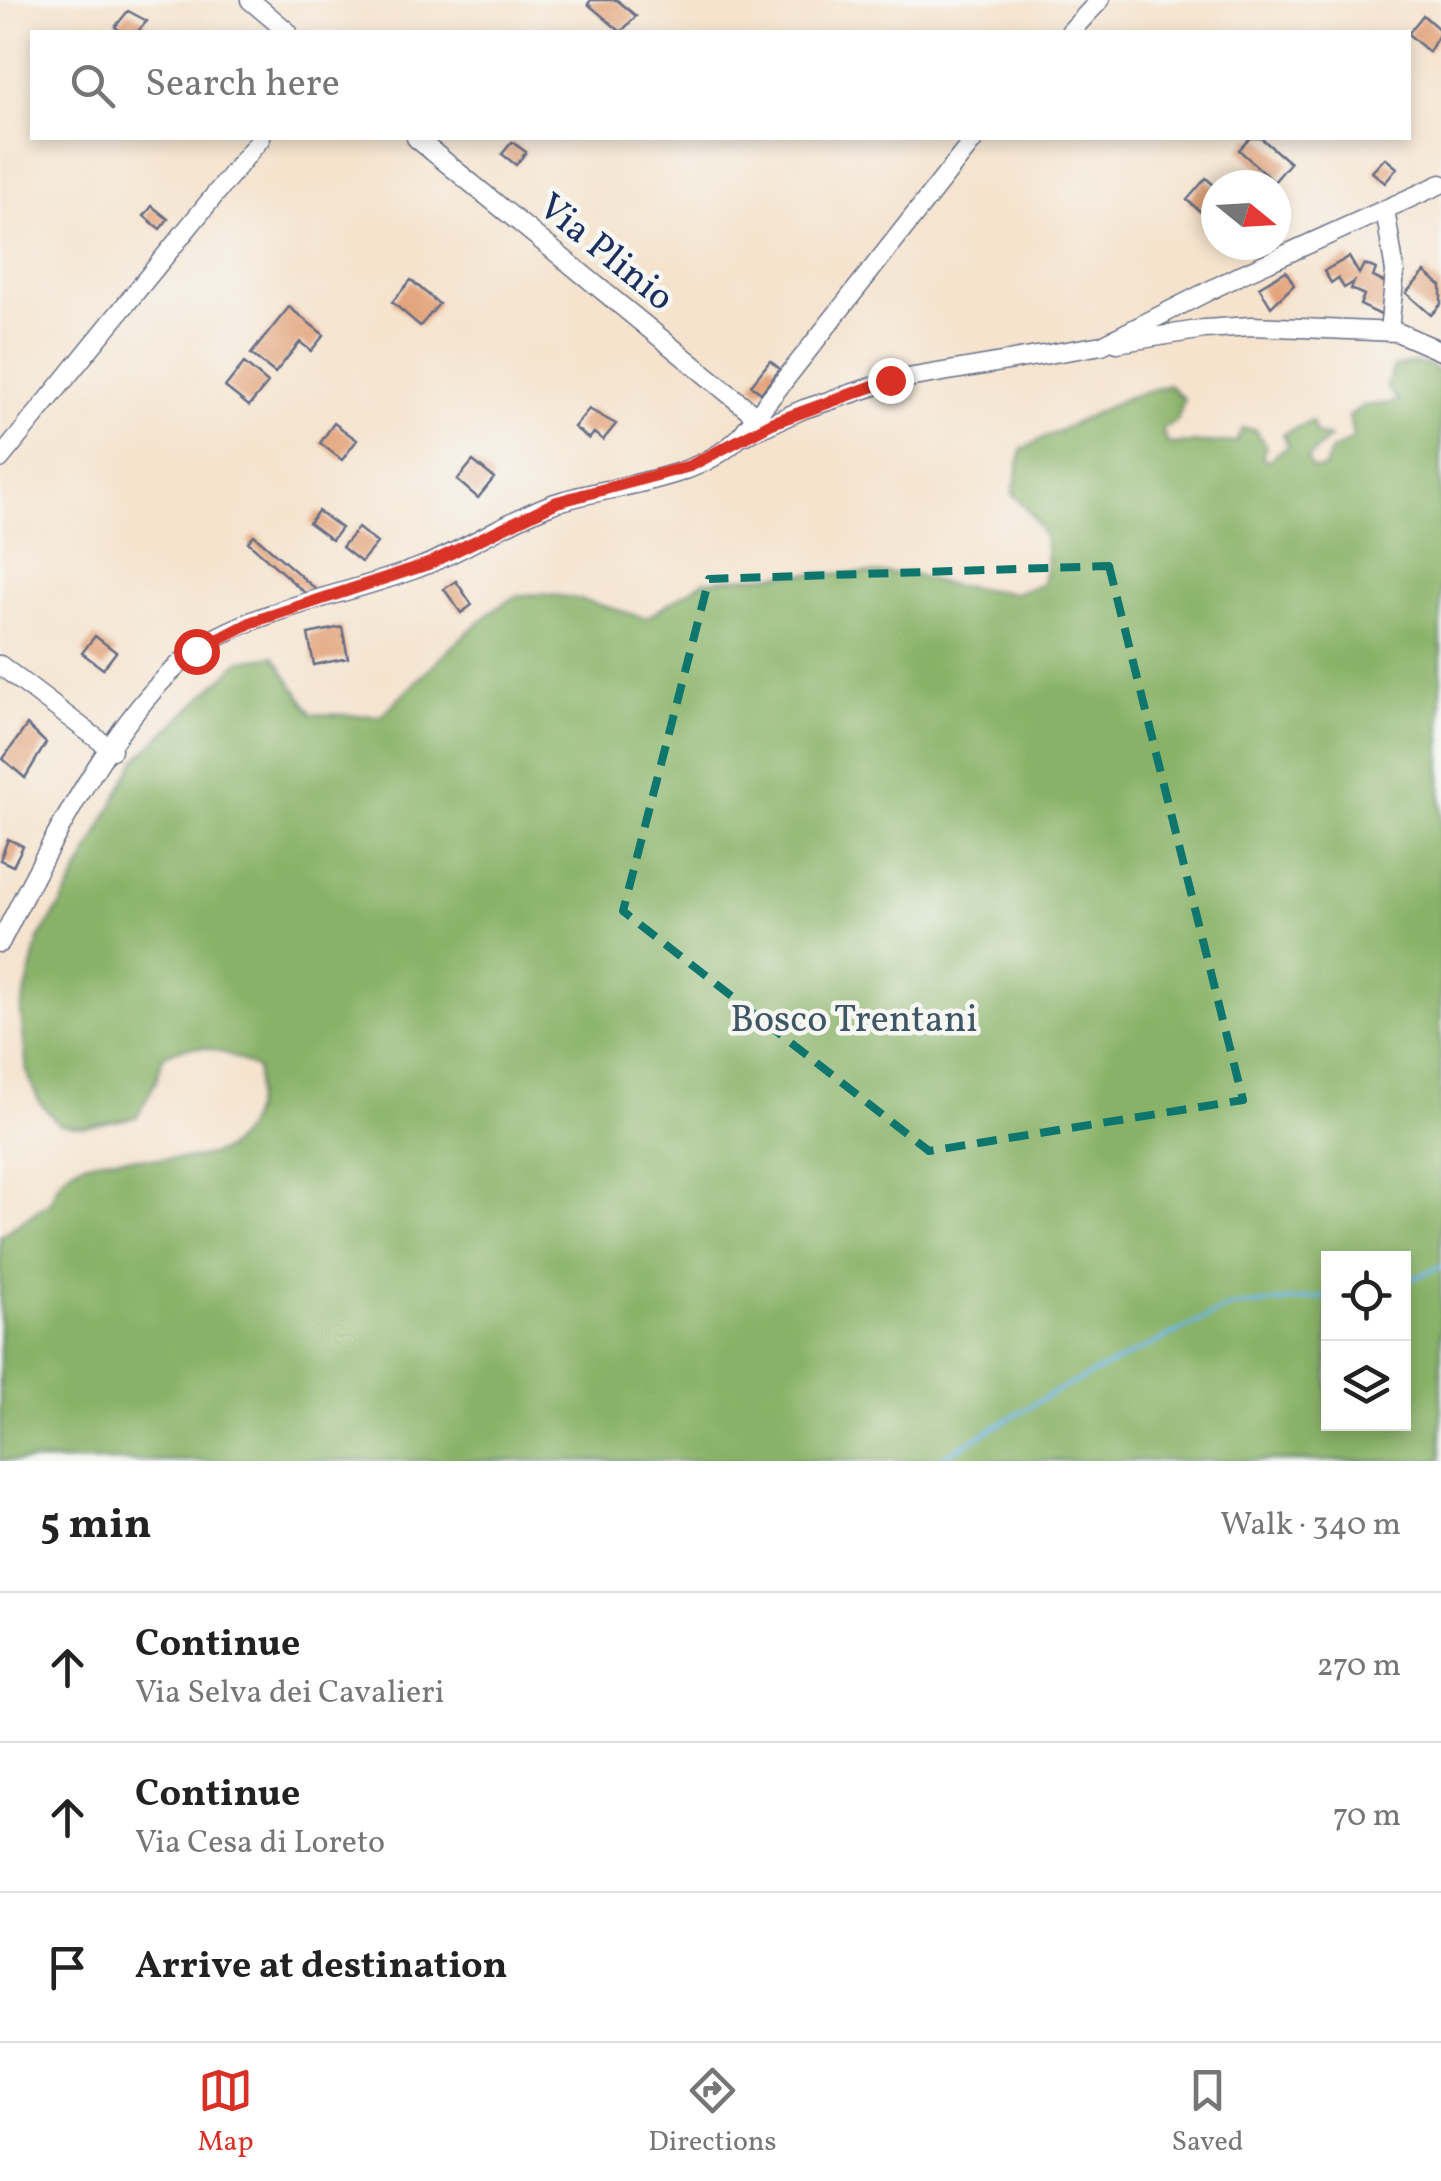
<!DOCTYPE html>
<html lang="en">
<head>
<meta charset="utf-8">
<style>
	body { margin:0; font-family:Vollkorn,serif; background:#f6f6f6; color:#222 }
	.controls { position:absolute; right:30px; bottom:30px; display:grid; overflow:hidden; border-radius:0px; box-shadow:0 5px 15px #0003 }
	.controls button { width:90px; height:90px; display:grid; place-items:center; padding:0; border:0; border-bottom:2px solid #e0e0e0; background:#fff; color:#222; font:50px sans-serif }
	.compass { position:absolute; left:1201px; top:170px; width:90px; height:90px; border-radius:50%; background:#fff; box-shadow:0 5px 15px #0003; rotate:108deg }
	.stop { position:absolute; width:30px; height:30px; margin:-22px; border:8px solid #d93025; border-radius:50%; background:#fff }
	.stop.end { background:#d93025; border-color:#fff; box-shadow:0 2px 10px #0008 }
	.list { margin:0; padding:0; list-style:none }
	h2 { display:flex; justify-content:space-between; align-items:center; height:130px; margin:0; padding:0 40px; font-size:42px }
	h2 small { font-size:32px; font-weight:400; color:#767676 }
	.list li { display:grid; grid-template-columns:65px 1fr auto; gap:30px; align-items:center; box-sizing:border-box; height:150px; padding:0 40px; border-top:2px solid #e0e0e0 }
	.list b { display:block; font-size:38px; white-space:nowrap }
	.list p { margin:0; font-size:32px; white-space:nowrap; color:#767676 }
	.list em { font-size:32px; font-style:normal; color:#767676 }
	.icon { flex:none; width:55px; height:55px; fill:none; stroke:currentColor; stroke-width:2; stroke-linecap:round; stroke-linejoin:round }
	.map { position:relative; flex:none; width:1441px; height:1461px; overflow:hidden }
	.search { position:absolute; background:#fff; box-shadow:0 5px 15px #0003; left:30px; right:30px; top:30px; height:110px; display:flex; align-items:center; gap:25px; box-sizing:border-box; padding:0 35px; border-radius:0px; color:#767676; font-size:38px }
	.sheet { height:580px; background:#fff }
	nav { display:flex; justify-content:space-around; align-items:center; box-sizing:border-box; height:140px; border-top:2px solid #e0e0e0; background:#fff; font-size:28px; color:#767676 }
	nav a { display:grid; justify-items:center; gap:5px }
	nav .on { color:#d93025 }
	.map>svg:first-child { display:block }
</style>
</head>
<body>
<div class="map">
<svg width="1441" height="1461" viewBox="0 0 1441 1461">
	<rect width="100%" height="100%" fill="#f6f6f2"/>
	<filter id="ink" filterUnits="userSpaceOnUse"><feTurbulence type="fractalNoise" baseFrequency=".01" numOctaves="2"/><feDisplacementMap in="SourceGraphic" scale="20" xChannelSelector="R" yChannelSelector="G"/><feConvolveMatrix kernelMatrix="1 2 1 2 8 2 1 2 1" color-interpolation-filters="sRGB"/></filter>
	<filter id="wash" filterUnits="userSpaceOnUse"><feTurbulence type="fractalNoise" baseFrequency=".0048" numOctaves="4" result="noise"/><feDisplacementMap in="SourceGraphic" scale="40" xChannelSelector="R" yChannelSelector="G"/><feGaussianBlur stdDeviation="2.25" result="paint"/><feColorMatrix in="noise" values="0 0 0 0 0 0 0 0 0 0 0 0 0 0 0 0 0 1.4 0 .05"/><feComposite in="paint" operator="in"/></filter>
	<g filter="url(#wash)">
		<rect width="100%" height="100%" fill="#f5e3cd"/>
		<path fill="#89b268" stroke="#527063" stroke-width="2.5" fill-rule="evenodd" d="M1413 363 1430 365 1441 375V1461H0V1236L51 1201C77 1097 260 1237 257 1069 225 1051 197 1037 163 1056L157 1079 137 1117 84 1127 59 1124 39 1101 27 1072 21 1011 39 939 65 898 135 761 240 661 274 656 312 714 381 716C409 691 493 598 523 595 564 590 607 608 646 618L705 581 787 574 910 573 944 584 1013 593 1042 585C1055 545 1041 521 1013 494L1022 449 1126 398 1169 385 1184 399 1177 421 1162 429 1168 444 1236 442 1243 428 1256 430 1266 446 1262 457 1267 461 1288 446 1282 434 1312 421 1316 434 1330 437 1307 459 1312 468 1324 469 1331 451 1353 439 1349 416 1363 406 1399 402 1386 387 1394 367ZM1328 1258H1404V1424H1328Z"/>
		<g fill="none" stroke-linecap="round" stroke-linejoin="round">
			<path stroke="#6cb3e3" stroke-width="4" d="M1404 1282 1441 1267
				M936 1461 1053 1393 1229 1307 1328 1297"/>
		</g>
		<g id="blocks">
			<path fill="#e2a177" d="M591 0H617L636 16 621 32 588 4Z
				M128 11 147 21 137 32H122L115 27Z
				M1423 15 1441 31 1429 52 1408 34Z
				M1250 138H1261L1290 163 1274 182 1239 150Z
				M512 142 526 152 516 165 502 154Z
				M1385 158 1397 168 1385 183 1372 172Z
				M1206 178 1216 187 1212 195 1216 198V225L1187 200Z
				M152 206 168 219 160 229 144 216Z
				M1349 257 1359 274 1364 264 1376 269 1373 277 1390 285 1383 301 1389 304 1383 316 1360 305 1364 295 1351 289 1354 282 1344 288 1338 278 1331 283 1324 271Z
				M1286 271 1294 285 1271 307 1259 287Z
				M1425 272 1441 286V304L1431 315 1406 293Z
				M411 280 439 304 420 326 392 302Z
				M289 307 324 335 311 351 300 342 275 373 251 354Z
				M770 361 780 369 761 393 751 385Z
				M244 363 268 383 249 406 225 387Z
				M589 409 616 424 603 440 594 433 589 439 574 427Z
				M334 423 357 440 342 460 320 443Z
				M473 461 494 478 478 498 457 480Z
				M318 511 341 528 332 540 309 523Z
				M358 528 377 543 361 562 342 547Z
				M254 535 318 591 306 594 248 542Z
				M456 581 472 605 461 613 444 589Z
				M342 627 348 658 314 665 308 634Z
				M95 636 116 652 103 669 82 653Z
				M27 725 46 743 25 778 3 759Z
				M8 839 23 846 13 866 0 860Z"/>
		</g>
	</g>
	<g filter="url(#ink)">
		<use href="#blocks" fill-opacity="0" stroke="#676e85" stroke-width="2.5"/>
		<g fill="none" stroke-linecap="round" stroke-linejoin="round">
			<g stroke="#676e85" stroke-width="21">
				<path id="street" d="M250 0 288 32
					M1070 32 1100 0
					M416 138 756 416
					M1385 209 1395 272 1389 331
					M1117 343 1204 329 1252 326 1397 332 1441 351
					M741 437 804 409 890 381 1102 345 1240 275 1441 184
					M0 459 261 138
					M0 665 112 750
					M0 943C46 853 127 685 217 637 280 604 352 593 418 568 465 551 507 520 555 503 613 484 693 483 739 438L975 138"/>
			</g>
			<use href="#street" stroke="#fff" stroke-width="18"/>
		</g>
	</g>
	<g fill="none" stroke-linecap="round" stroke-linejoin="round" filter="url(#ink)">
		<path stroke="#d93025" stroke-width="12" d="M196 651 252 622 428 564 557 502 690 466 772 423 890 380"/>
	</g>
	<path fill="none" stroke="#0f766e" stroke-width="8" stroke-dasharray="20 12" stroke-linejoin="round" d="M1109 566 1243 1100 929 1151 623 911 709 579Z"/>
	<g text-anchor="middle" stroke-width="9" stroke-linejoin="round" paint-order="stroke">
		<g font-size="38" fill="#1b2f5e" stroke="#f6f6f2">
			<text transform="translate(607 251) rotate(39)" y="13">Via Plinio</text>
		</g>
		<g font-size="38" fill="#3f5764" stroke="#f6f6f2">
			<text x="854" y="1031">Bosco Trentani</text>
		</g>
	</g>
</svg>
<div class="controls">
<button><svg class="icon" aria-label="locate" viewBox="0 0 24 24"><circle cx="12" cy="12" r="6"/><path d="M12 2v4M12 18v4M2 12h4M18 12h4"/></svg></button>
<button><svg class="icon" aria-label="layers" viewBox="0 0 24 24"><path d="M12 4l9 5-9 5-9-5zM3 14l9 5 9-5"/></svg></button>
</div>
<svg class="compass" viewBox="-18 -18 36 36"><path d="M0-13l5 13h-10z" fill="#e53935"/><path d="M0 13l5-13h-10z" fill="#767676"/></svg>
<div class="stop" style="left:196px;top:651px"></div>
<div class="stop end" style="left:890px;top:380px"></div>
<div class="search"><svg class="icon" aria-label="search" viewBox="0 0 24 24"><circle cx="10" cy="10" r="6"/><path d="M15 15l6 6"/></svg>Search here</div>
</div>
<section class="sheet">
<h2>5 min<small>Walk · 340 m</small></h2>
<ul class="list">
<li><svg class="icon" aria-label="ahead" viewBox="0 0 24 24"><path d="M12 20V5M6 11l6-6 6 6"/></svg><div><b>Continue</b><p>Via Selva dei Cavalieri</p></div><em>270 m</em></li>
<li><svg class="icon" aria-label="ahead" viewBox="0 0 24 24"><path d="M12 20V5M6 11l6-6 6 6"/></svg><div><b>Continue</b><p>Via Cesa di Loreto</p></div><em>70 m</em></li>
<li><svg class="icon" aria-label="arrive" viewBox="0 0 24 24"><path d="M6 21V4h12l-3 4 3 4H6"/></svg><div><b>Arrive at destination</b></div></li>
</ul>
</section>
<nav>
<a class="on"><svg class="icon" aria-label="map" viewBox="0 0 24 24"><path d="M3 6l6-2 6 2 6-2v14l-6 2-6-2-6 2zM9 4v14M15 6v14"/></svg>Map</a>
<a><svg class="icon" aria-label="directions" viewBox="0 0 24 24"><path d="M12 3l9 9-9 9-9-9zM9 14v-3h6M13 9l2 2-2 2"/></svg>Directions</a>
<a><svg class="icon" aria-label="saved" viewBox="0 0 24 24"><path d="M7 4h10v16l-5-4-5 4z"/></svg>Saved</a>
</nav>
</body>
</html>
